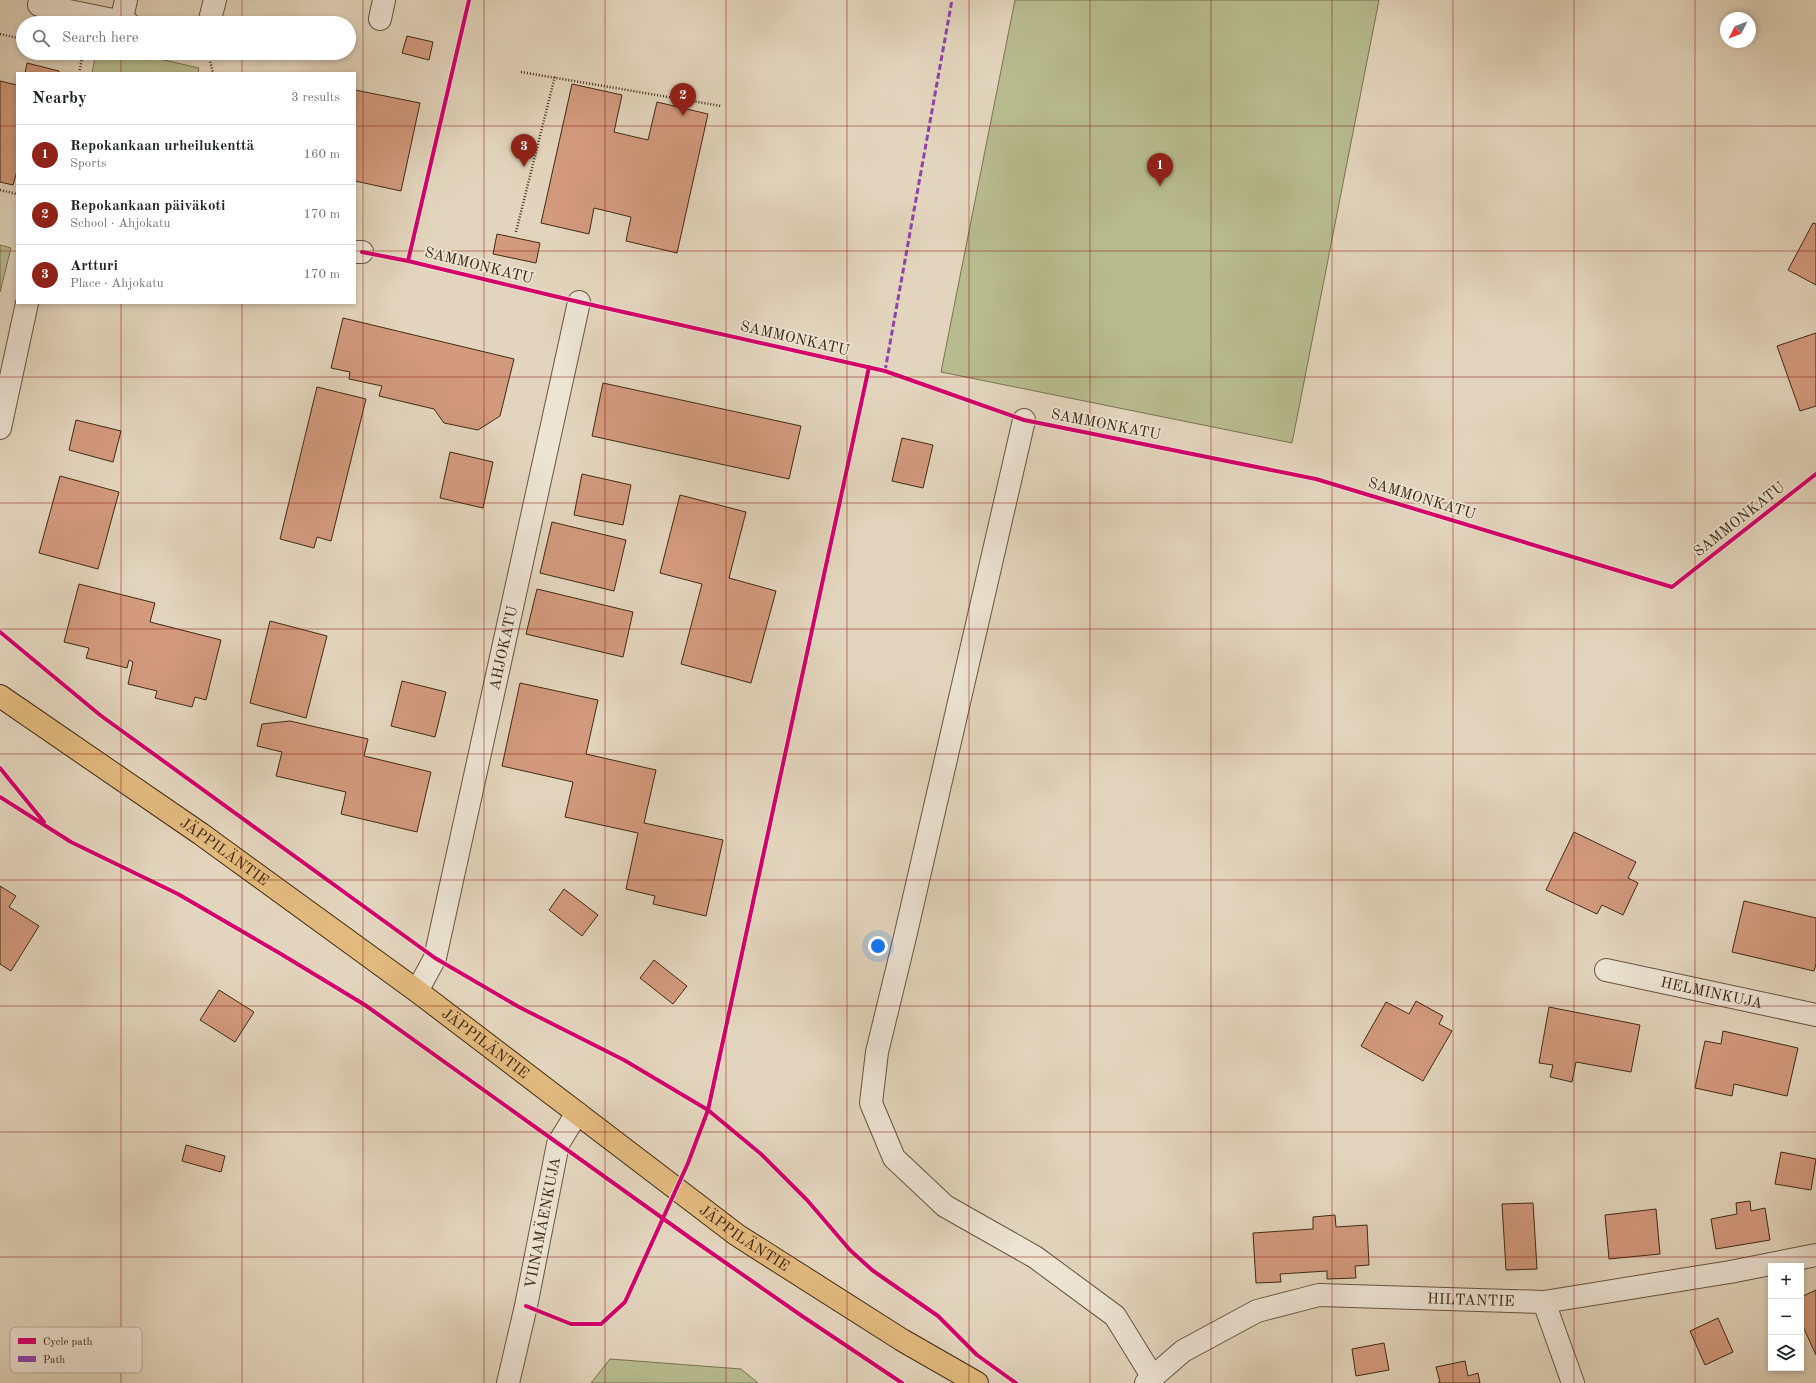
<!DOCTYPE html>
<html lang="en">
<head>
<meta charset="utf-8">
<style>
	body { margin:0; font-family:"Old Standard TT",serif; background:#f6f6f6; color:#202124 }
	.controls { position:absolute; right:12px; bottom:12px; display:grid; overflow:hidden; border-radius:0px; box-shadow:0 2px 6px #0003 }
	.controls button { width:36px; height:36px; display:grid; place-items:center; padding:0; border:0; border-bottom:1px solid #e0e0e0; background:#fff; color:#202124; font:20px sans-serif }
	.compass { position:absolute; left:1720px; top:12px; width:36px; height:36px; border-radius:50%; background:#fff; box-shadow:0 2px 6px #0003; rotate:228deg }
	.you { position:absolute; left:878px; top:946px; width:14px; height:14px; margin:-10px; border:3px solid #fff; border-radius:50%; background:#1a73e8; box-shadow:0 0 0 6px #1a73e833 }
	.badge { display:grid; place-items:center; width:26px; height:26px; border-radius:50%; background:#8f2418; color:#fff; font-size:13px; font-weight:700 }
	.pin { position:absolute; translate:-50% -33px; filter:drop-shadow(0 1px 2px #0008) }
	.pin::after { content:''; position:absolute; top:21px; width:14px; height:12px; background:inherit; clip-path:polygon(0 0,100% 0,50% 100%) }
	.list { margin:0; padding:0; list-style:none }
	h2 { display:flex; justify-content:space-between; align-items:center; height:52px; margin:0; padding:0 16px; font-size:17px }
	h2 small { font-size:13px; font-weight:400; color:#757577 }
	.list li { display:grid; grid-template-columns:26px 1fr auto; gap:12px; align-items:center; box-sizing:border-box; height:60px; padding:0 16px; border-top:1px solid #e0e0e0 }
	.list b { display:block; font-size:15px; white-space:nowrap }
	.list p { margin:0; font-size:13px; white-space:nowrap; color:#757577 }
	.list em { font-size:13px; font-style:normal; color:#757577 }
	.icon { flex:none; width:22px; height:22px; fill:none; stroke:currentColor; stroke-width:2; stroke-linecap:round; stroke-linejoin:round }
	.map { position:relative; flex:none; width:1816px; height:1383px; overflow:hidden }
	.search { position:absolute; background:#fff; box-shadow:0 2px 6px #0003; left:16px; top:16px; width:340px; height:44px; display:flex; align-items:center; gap:10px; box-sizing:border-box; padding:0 14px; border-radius:22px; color:#757577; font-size:15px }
	.panel { position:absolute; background:#fff; box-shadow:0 2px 6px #0003; left:16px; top:72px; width:340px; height:232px; border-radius:0px }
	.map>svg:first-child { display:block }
</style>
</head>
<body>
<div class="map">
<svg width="1816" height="1383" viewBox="0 0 1816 1383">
	<rect width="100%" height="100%" fill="#e3d5bd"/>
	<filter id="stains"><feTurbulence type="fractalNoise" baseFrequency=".005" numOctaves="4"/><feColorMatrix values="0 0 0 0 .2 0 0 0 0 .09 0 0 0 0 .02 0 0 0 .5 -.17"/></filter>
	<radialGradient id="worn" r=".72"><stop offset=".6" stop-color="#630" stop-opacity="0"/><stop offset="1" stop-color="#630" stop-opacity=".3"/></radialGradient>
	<path fill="#b7bc8f" stroke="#7c7350" d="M1015 0H1379L1292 443 941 372Z
		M96 53H134L199 68 198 73H92Z
		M0 245 11 248 0 292Z
		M610 1359 741 1369 758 1383H591Z"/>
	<path fill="#d39a7e" stroke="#402a12" d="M407 36 433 42 429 60 402 53Z
		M27 63 59 71V73H25Z
		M0 81 17 85V171L13 185 0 182Z
		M572 84 622 95 614 132 648 140 657 102 708 114 677 253 626 241 631 217 594 208 589 234 541 223Z
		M355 90 420 103 401 191 355 181Z
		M1813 223 1816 224V285L1788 270Z
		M497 234 540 243 536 263 493 254Z
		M343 318 514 359 500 416 478 430 444 423 434 409 379 396 382 386 349 379 350 372 331 368Z
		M1816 333V406L1800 411 1777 346Z
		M603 383 801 426 789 479 592 436Z
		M317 387 366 399 331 541 317 537 314 548 280 539Z
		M76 420 121 431 113 462 69 450Z
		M902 438 933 445 923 488 892 481Z
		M450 452 493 462 483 508 440 498Z
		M582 474 631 485 623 525 574 515Z
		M60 476 119 492 98 569 39 553Z
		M680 495 746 512 729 578 776 591 751 683 681 664 702 584 660 573Z
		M552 522 626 540 614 591 540 573Z
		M79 584 155 603 150 622 221 640 206 700 195 697 192 707 155 698 157 691 128 684 133 662 129 660 127 668 86 658 89 648 64 642Z
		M537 589 633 612 623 657 526 634Z
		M270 621 327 636 306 718 250 703Z
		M402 681 446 692 435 737 391 726Z
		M520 683 598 700 586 754 656 770 644 823 723 840 706 916 653 904 655 896 626 889 638 833 565 817 573 782 502 766Z
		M290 721 368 739 364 756 431 772 417 832 341 814 346 792 276 776 282 752 257 746 262 724Z
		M1574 832 1636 862 1628 878 1638 883 1623 915 1602 905 1597 914 1546 890Z
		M0 886 16 896 9 907 39 926 11 971 0 964Z
		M564 889 598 915 582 936 549 910Z
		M1744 901 1816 918V964L1814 971 1732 952Z
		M654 960 687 986 673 1004 640 978Z
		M219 990 254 1012 235 1042 200 1020Z
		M1416 1001 1443 1016 1439 1024 1452 1031 1423 1081 1361 1046 1386 1002 1409 1014Z
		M1549 1007 1640 1025 1631 1072 1576 1062 1572 1082 1550 1077 1553 1065 1539 1063Z
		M1723 1031 1798 1048 1787 1096 1734 1084 1732 1096 1695 1088 1705 1041 1721 1044Z
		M186 1145 225 1156 221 1172 182 1161Z
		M1781 1152 1816 1159 1811 1190 1775 1184Z
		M1750 1201 1751 1211 1765 1208 1770 1240 1716 1249 1711 1219 1737 1214 1736 1203Z
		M1533 1203 1537 1269 1506 1270 1502 1204Z
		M1656 1209 1660 1254 1609 1259 1605 1215Z
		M1335 1215 1336 1227 1367 1225 1369 1265 1355 1266 1356 1278 1327 1279V1271L1280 1274 1281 1282 1256 1283 1253 1233 1313 1229V1217Z
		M1816 1290V1355L1801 1322V1297Z
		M1718 1318 1733 1352 1705 1365 1690 1331Z
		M1384 1343 1389 1370 1356 1376 1352 1349Z
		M1465 1361 1468 1376 1478 1373 1480 1383H1438L1440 1382 1436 1367Z"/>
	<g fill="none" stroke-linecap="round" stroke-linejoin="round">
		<g stroke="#69553d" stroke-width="24">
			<g id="minor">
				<path d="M40 0 39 5 128 23"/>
				<path d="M380 19 384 0"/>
				<path d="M121 22 126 0"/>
				<path d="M209 23 215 0"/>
				<path d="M355 252H362"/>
				<path d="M1024 420 905 937 877 1052 871 1103 894 1158 945 1206 1035 1257 1115 1316 1152 1376"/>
				<path d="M0 428 27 303"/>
				<path id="s1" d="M1606 970 1816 1015"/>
				<path id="s2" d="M417 991 435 958 579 302"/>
				<path d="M1544 1302 1573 1383"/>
				<path id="s3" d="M508 1383 526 1306 558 1144 577 1113"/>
				<path id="s4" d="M1146 1383 1183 1351 1257 1311 1319 1295 1544 1302 1730 1272 1816 1255"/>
			</g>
		</g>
		<g stroke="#402a12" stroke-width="24">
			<g id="major">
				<path id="s5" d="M0 696 201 834 417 991 737 1235 902 1340 977 1383"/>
			</g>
		</g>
		<path stroke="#402a12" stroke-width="2.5" stroke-dasharray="1 2" stroke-linecap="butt" d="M0 34 23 39
			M208 53 213 73
			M521 72 721 106
			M79 73 83 53
			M0 190 17 194
			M516 232 555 76"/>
		<use href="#minor" stroke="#ede4d4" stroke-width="22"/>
		<use href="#major" stroke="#e2ba7e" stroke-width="22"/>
		<path stroke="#8e44ad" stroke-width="3" stroke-dasharray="6 3" stroke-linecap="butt" d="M885 371 952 0"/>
		<g stroke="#ede4d4" stroke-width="6">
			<path id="cycleway" d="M362 252 408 261 579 302 885 371 1024 420 1316 479 1672 587 1816 474
				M408 261 469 0
				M0 632 100 715 435 958 519 1007 624 1060 708 1110 761 1154 807 1200 850 1250 872 1270 938 1316 977 1355 1016 1383
				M0 768 44 822
				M0 797 71 842 178 894 281 954 365 1005 693 1240 802 1316 902 1383
				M526 1306 571 1324H601L625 1302 688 1163 708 1110 869 367"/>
		</g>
		<use href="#cycleway" stroke="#d6006c" stroke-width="4"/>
	</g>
	<path fill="none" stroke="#8f2418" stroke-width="1" stroke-opacity="0.55" d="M121 0V23M242 0V23M363 0V1383M484 0V1383M605 0V1383M726 0V1383M847 0V1383M969 0V1383M1090 0V1383M1211 0V1383M1332 0V1383M1453 0V1383M1574 0V1383M1695 0V1383M121 53V73M242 53V73M0 126H17M355 126H1816M0 251H17M355 251H1816M121 303V1383M242 303V1383M0 377H1816M0 503H1816M0 629H1816M0 754H1816M0 880H1816M0 1006H1816M0 1132H1816M0 1257H1816"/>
	<g text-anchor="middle" stroke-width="3.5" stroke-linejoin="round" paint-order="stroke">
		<g font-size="15" fill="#402a12" stroke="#ede4d4">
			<text transform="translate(479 265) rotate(14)" y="5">SAMMONKATU</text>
			<text transform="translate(795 338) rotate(13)" y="5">SAMMONKATU</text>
			<text transform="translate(1106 424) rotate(11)" y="5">SAMMONKATU</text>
			<text transform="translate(1422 498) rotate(17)" y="5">SAMMONKATU</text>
			<text transform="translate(1739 519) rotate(-38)" y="5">SAMMONKATU</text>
			<text dy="5" stroke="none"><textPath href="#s2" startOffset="355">AHJOKATU</textPath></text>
			<text dy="5" stroke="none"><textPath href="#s5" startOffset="273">JÄPPILÄNTIE</textPath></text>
			<text dy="5" stroke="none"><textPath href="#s1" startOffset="108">HELMINKUJA</textPath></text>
			<text dy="5" stroke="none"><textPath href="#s5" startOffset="597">JÄPPILÄNTIE</textPath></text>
			<text dy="5" stroke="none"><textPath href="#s3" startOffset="164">VIINAMÄENKUJA</textPath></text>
			<text dy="5" stroke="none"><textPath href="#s5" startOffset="921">JÄPPILÄNTIE</textPath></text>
			<text dy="5" stroke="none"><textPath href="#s4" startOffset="349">HILTANTIE</textPath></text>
		</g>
	</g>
	<rect x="10" y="1327" width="132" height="46" rx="6" fill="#ede4d4" stroke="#b9ac9a" stroke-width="1"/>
	<rect x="18" y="1338" width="18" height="6" fill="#d6006c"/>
	<rect x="18" y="1356" width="18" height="6" fill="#8e44ad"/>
	<g font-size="11" fill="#402a12">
		<text x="43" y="1345">Cycle path</text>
		<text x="43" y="1363">Path</text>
	</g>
	<rect width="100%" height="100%" filter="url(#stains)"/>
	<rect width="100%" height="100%" fill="url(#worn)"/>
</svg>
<div class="controls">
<button>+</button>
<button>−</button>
<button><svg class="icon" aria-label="layers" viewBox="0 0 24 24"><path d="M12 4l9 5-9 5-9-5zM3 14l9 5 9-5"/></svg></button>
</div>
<svg class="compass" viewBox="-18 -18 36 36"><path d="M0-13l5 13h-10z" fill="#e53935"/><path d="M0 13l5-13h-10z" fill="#757577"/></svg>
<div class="you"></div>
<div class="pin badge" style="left:1160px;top:186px">1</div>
<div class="pin badge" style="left:683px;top:116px">2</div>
<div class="pin badge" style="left:524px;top:167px">3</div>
<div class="search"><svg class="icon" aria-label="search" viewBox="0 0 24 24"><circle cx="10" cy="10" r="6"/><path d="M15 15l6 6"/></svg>Search here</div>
<section class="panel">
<h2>Nearby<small>3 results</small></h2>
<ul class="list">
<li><span class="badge">1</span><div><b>Repokankaan urheilukenttä</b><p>Sports</p></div><em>160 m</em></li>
<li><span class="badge">2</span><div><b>Repokankaan päiväkoti</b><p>School · Ahjokatu</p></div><em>170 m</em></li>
<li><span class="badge">3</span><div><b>Artturi</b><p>Place · Ahjokatu</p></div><em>170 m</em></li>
</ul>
</section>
</div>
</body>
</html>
